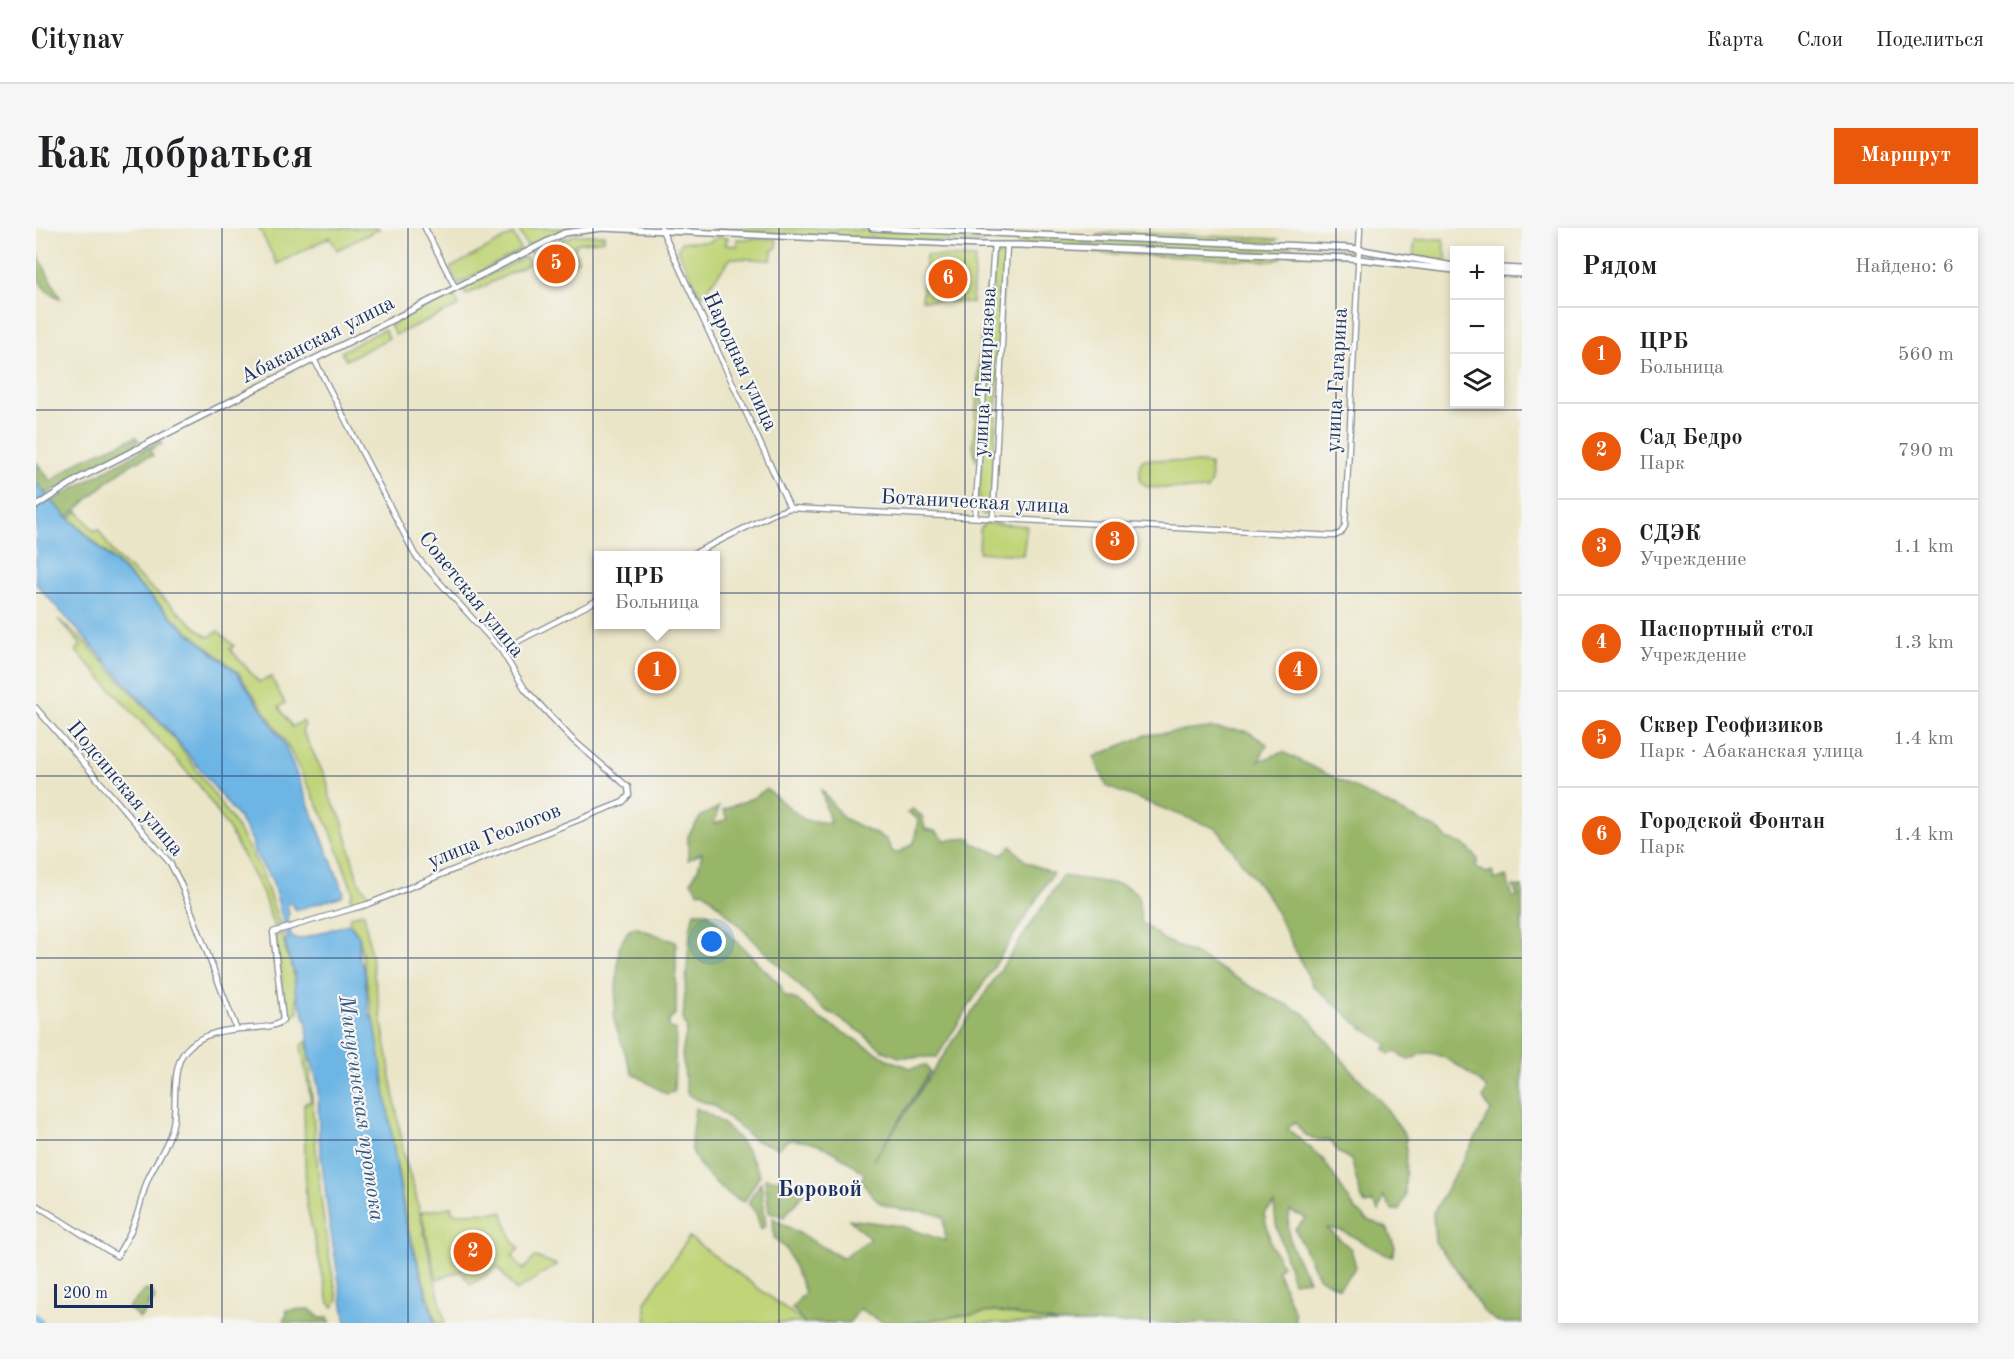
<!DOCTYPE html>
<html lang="ru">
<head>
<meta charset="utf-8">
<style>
	body { margin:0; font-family:"Old Standard TT",serif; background:#f6f6f6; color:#202124 }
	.controls { position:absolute; right:18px; top:18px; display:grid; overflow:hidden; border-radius:0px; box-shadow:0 3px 9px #0003 }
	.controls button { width:54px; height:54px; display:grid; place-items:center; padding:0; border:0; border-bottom:2px solid #e0e0e0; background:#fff; color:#202124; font:30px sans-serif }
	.scale { position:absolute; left:18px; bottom:15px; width:99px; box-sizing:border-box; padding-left:6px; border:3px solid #1b2f5e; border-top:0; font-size:16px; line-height:21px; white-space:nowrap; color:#1b2f5e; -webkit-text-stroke:4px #f6f6f2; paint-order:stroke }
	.you { position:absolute; left:676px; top:714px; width:21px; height:21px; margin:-15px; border:4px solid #fff; border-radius:50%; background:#1a73e8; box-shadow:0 0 0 9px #1a73e833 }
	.badge { display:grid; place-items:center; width:39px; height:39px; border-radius:50%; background:#ea580c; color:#fff; font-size:20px; font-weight:700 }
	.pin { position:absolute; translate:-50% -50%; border:3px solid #fff; box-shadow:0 2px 6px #0006 }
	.popup { position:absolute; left:558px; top:323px; width:126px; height:78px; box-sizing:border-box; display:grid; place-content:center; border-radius:0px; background:#fff; filter:drop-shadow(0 2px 4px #0005); font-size:20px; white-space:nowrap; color:#757577 }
	.popup b { font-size:22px; color:#202124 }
	.popup::after { content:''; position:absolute; left:50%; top:100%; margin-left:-12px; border:12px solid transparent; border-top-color:#fff }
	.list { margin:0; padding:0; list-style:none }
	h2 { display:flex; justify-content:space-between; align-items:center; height:78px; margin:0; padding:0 24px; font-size:26px }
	h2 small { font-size:20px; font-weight:400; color:#757577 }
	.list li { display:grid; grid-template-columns:39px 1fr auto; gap:18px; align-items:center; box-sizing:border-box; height:96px; padding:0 24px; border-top:2px solid #e0e0e0 }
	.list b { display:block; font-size:22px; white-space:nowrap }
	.list p { margin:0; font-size:20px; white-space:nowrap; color:#757577 }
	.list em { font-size:20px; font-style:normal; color:#757577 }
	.icon { flex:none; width:33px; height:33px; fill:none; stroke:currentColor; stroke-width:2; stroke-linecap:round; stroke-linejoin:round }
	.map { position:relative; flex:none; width:1486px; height:1095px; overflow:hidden; border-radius:0px }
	header { display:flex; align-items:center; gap:36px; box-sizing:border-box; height:84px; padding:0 30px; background:#fff; border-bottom:2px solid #e0e0e0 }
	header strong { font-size:28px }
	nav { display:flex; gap:33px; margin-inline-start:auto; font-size:21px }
	.intro { display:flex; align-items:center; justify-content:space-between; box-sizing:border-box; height:144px; padding:0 36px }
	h1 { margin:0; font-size:42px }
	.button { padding:15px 27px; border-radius:0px; background:#ea580c; color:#fff; font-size:21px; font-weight:700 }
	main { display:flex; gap:36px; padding:0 36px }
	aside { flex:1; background:#fff; border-radius:0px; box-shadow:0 3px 9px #0003 }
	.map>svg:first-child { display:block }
</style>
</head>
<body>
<header>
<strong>Citynav</strong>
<nav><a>Карта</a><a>Слои</a><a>Поделиться</a></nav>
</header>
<div class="intro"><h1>Как добраться</h1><a class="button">Маршрут</a></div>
<main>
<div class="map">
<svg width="1486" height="1095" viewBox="0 0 1486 1095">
	<rect width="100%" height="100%" fill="#f6f6f2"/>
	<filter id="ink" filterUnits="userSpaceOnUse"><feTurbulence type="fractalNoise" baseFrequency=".0167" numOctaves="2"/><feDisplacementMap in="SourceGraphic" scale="12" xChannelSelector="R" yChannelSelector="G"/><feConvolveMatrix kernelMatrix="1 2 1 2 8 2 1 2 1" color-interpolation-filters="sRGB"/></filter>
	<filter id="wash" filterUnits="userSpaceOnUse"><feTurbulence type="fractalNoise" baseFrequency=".008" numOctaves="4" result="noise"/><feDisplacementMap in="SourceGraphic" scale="24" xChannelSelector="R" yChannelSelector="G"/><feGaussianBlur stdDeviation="1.35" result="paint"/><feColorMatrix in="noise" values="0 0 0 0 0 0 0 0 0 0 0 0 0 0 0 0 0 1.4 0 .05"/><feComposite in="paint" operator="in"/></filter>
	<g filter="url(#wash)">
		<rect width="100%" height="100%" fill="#ebe5c7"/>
		<path fill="#c1d478" stroke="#6e826b" stroke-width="1.5" d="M223 0H343V1L301 22 294 9 241 36Z
			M487 0H534L491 18 483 2Z
			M678 0H780L949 7 951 10 945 15 680 3Z
			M1080 4 1242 11 1237 15 1061 7Z
			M477 6 485 22 422 56 414 40Z
			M538 7H568V12L539 16 540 20 498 30 496 24Z
			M682 9 692 10 689 17 701 18V11H740L741 19 736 23 735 32 695 30 665 69 642 22 645 14H673Z
			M982 9 1315 22 1316 24 1315 28 981 15Z
			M1407 11 1411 33 1377 29 1379 12Z
			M1065 21 1247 29 1237 33 1059 25V23Z
			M539 23 542 32 536 38 517 44 498 34Z
			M964 24 968 27V31L955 282 948 287 942 281 959 31Z
			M890 27 939 30 936 75 886 72Z
			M490 29 493 36 430 67 426 60Z
			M953 56 950 107 945 113 948 125 940 233 937 217 948 68Z
			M417 65 423 78 359 107 354 97Z
			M348 101 353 110 310 132 305 124Z
			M1108 231 1174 236 1175 253 1171 262 1111 259 1104 253V236Z
			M42 283 58 303 62 301 79 328 169 407 173 409 182 403 198 418 194 421 223 454 235 449 249 475 243 479 256 499 267 493 269 497 266 502 291 553 293 568 306 592 322 653 332 666 330 673 317 676 314 670 317 664 294 601 249 513 202 444 147 399 34 290Z
			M949 295 991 298 987 327 943 324 944 302Z
			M22 391 49 414 139 512 197 593 225 642 244 697 238 699 227 666 192 600 163 557 40 423 45 417Z
			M328 685 368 928 379 964 409 1095H400L370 993 323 707 313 693 315 688Z
			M247 705 250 726 256 737 262 784 257 785V789L252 792 239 707Z
			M271 813C279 899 282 987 302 1072L297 1079 293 1075 270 974 268 876 275 873 265 818Z
			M415 979 416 985 466 984 477 1014 483 1020 476 1028 487 1042 499 1029 521 1037 480 1063 462 1039 435 1057 425 1043 401 1051 385 984Z
			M653 1009 769 1095H611L609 1074Z
			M959 1083 1022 1095H872Z"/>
		<path fill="#98b668" stroke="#5a7263" stroke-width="1.5" d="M0 23 1 25 24 70C0 61 0 46 0 23Z
			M100 209 103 213 99 217 10 266 0 254V234L15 253 43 233Z
			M124 212 126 216 114 222 117 228C91 230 53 272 32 289L16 273Z
			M1173 500 1211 503 1231 516 1223 533 1247 524 1403 602 1411 611 1429 617 1442 631 1440 640 1451 645 1456 643 1458 652 1470 648 1477 669H1482L1477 658 1486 659V1095H1462L1446 1082 1417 1036 1399 1014 1397 985 1455 883 1447 870 1451 861C1440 850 1407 823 1390 825 1384 826 1378 830 1372 832L1360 824 1353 826 1348 821 1352 817 1324 798 1277 758 1234 672 1181 601 1071 559 1058 529 1110 507Z
			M730 561 769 592 794 595 785 561 807 590 850 611 857 624 862 625 878 615 882 591 871 585 876 581 886 588 889 601 899 603 909 612 935 610 936 615 966 627 975 618 990 634 1017 645 901 829H863L848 823 822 802 785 779 674 669 667 663 662 664 655 653 662 641 666 625 652 632V608L665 588 683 579 678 596 691 591 687 582 719 569Z
			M1027 648 1088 657 1102 666 1105 694 1130 713 1161 727 1217 760 1269 786 1315 842 1348 877 1370 909 1369 969 1363 982H1356L1348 968 1343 983 1336 974 1330 977C1322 969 1320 944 1315 932L1302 924 1294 912C1276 913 1268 909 1259 894L1251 900 1287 931 1319 981 1330 991 1351 1000 1359 1019 1356 1029C1334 1022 1314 1001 1291 1000L1315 1021 1320 1039 1303 1060 1282 1049 1259 1001 1270 990 1254 983C1248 1011 1259 1028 1273 1052L1257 1054 1240 996 1238 976 1228 986 1235 1016 1246 1037 1241 1043 1259 1086V1095H1022L959 1083 872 1095H848L824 1081 813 1095H769L756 1080 769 1064 750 1021 738 1010 737 990 806 1030 834 1011 813 991 864 998 910 1013 907 989C887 979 863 986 843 974 836 969 831 959 825 952L829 946C803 926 785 912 752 912L743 920 720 913 677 877 659 871 651 865 646 825 651 800 647 791 654 702 658 684H671L744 757 748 768 761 772 781 789 855 833 875 840 890 837 894 844 838 932Z
			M599 699 640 714V785L633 793V800L640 802 638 864 630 866 596 845 578 793 583 719 592 703Z
			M659 880C690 892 711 917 724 947L708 974C690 967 662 942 656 922 653 911 658 892 659 880Z
			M729 950 743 952 768 965 748 989 733 984Z
			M725 954 730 998 725 1001 720 985 712 975Z
			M109 1062 117 1064 119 1072 115 1076 111 1075 113 1079 104 1090 92 1080Z
			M274 1081 284 1090H292L295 1095H251L247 1092 251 1087 250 1082Z"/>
		<path fill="#6db5e4" stroke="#4472a1" stroke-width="1.5" d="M0 254 17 275 147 400 201 445 248 515 308 665 306 668 260 682 255 675 251 676 253 686 251 689 256 710 265 711 312 696 323 708V730L328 740 333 785 339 796 369 993 399 1095H310L293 993 283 909 282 857 273 825 271 795 259 762V746L251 725 249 712 252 711 236 652 218 624 216 612 202 589 140 511 0 356Z"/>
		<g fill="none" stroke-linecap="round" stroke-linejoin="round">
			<path stroke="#6db5e4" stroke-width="6" d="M0 1088 5 1095"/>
		</g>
	</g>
	<g filter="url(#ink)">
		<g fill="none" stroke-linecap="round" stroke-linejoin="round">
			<g stroke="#838a92" stroke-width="7">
				<path id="secondary" d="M389 0 419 59
					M625 0 754 280
					M939 289 958 17
					M957 290 971 17
					M653 328 737 286 754 280 1298 308 1305 305 1309 298 1324 0
					M465 422 562 372
					M0 480 134 635 144 654 200 800
					M0 977 81 1028C87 1017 94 1007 98 995 104 981 106 966 112 951 121 930 136 913 138 889 140 869 136 838 150 822 179 790 232 808 247 792L237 704 332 676 587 574 593 567 592 559 537 512 489 461 465 422 379 327 278 131"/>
			</g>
			<g stroke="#838a92" stroke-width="8">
				<path id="primary" d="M565 0 942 17H983L1314 30 1418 42
					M836 0 1315 20 1418 38
					M1464 40 1486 41
					M1464 45 1486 46
					M0 278 42 251 136 203 528 5 566 0"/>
			</g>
			<use href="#secondary" stroke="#fff" stroke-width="4.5"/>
			<use href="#primary" stroke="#fff" stroke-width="5"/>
		</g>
	</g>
	<path fill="none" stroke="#1b2f5e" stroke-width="1.5" stroke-opacity="0.55" d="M186 0V1095M372 0V1095M557 0V1095M743 0V1095M929 0V1095M1114 0V1095M1300 0V1095M0 182H1486M0 365H1486M0 548H1486M0 730H1486M0 912H1486"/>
	<g text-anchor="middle" stroke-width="4.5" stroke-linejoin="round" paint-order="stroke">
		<g font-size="21" fill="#1b2f5e" stroke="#f6f6f2">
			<text transform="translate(281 111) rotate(-27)" y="7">Абаканская улица</text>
			<text transform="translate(705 133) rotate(65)" y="7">Народная улица</text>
			<text transform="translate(948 144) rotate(-87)" y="7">улица Тимирязева</text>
			<text transform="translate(1300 152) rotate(-87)" y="7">улица Гагарина</text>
			<text transform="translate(939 273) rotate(3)" y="7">Ботаническая улица</text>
			<text transform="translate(436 366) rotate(51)" y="7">Советская улица</text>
			<text transform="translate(90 560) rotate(50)" y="7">Подсинская улица</text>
			<text transform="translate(458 607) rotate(-22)" y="7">улица Геологов</text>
		</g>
		<g font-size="22" font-style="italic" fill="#345786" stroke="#f6f6f2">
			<text transform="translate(327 880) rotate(82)" y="8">Минусинская протока</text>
		</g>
		<g font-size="22" font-weight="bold" fill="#1b2f5e" stroke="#f6f6f2">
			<text x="784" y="968">Боровой</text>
		</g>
	</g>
</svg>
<div class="controls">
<button>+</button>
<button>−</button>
<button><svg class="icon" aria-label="layers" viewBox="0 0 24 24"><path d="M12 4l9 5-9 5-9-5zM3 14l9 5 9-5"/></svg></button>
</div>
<div class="scale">200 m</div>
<div class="you"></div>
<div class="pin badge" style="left:621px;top:443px">1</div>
<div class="popup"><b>ЦРБ</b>Больница</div>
<div class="pin badge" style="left:437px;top:1024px">2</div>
<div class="pin badge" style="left:1079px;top:313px">3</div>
<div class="pin badge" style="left:1262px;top:443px">4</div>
<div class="pin badge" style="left:520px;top:36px">5</div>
<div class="pin badge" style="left:912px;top:51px">6</div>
</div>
<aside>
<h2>Рядом<small>Найдено: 6</small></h2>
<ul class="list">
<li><span class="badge">1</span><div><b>ЦРБ</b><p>Больница</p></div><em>560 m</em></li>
<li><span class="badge">2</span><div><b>Сад Бедро</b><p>Парк</p></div><em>790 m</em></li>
<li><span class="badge">3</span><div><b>СДЭК</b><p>Учреждение</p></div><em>1.1 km</em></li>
<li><span class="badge">4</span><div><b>Паспортный стол</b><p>Учреждение</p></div><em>1.3 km</em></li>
<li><span class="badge">5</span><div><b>Сквер Геофизиков</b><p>Парк · Абаканская улица</p></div><em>1.4 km</em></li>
<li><span class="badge">6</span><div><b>Городской Фонтан</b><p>Парк</p></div><em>1.4 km</em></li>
</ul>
</aside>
</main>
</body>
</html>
